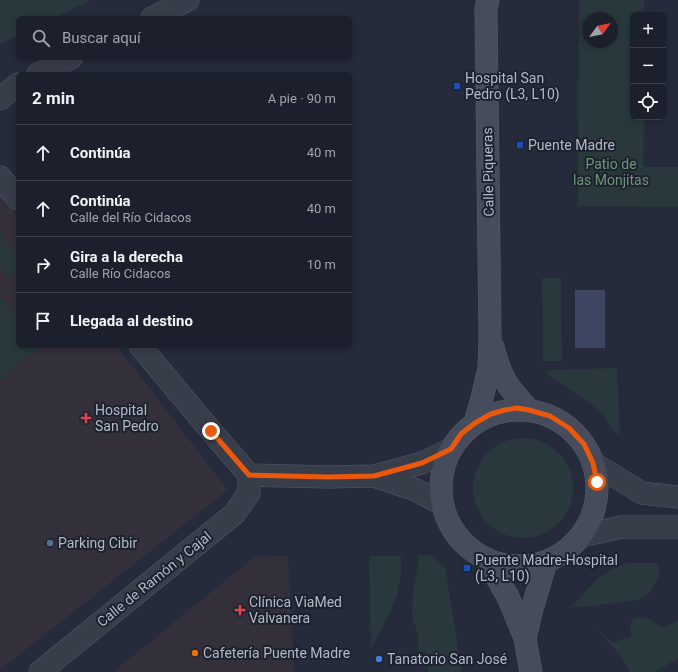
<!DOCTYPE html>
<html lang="es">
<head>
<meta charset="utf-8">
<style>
	body { margin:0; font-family:Roboto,sans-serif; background:#252834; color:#f1f3f6 }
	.controls { position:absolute; right:12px; top:12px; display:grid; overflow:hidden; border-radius:6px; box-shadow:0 2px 6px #0003 }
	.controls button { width:36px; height:36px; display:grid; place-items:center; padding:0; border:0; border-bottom:1px solid #3a3e48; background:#1c202c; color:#f1f3f6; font:20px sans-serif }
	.compass { position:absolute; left:582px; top:12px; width:36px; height:36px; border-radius:50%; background:#1c202c; box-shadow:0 2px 6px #0003; rotate:57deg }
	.stop { position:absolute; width:12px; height:12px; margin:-9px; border:3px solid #ea580c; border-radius:50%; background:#fff }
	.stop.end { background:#ea580c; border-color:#fff; box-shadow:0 1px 4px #0008 }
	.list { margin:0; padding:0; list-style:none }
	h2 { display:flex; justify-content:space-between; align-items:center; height:52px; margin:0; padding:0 16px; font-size:17px }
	h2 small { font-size:13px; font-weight:400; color:#a0a3a9 }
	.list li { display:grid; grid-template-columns:26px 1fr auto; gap:12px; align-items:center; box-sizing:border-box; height:56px; padding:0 16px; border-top:1px solid #3a3e48 }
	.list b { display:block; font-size:15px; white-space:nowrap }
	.list p { margin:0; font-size:13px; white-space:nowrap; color:#a0a3a9 }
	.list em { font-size:13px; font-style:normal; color:#a0a3a9 }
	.icon { flex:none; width:22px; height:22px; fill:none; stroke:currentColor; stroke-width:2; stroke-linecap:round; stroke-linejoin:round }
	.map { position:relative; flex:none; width:678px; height:672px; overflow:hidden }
	.search { position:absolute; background:#1c202c; box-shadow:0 2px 6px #0003; left:16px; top:16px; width:336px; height:44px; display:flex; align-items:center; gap:10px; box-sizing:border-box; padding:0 14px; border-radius:6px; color:#a0a3a9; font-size:15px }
	.panel { position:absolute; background:#1c202c; box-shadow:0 2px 6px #0003; left:16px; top:72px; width:336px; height:276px; border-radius:6px }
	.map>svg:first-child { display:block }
</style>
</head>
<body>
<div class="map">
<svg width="678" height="672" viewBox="0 0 678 672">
	<rect width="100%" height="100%" fill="#252b3a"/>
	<path fill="#33303c" d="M0 194 18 218V346H117L228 490 0 670Z
		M288 555 294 672H113L254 557Z"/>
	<path fill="#28383c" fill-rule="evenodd" d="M0 0H91L54 18H18V35L0 44Z
		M579 0H644V15H633V117H644L643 167H678V207L578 206ZM588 18H612V42H588Z
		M0 234 18 256V268L9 277 0 266Z
		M542 278H561L562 361H543Z
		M0 297 18 317V346H42L0 379Z
		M617 368 620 434 616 433 603 415 591 404 548 375 546 370Z
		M473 488a50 50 0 1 1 100 0a50 50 0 1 1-100 0Z
		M418 555H431L445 567 462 672H428L426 651H418V633L413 621 412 613 413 592 418 565Z
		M369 556H401V574L397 596 384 624 371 649Z
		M627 563H658L660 572 657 581 649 593 638 600 593 606 571 607 597 579 614 568Z
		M641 617 651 620 662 627 678 621V658L655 672H630C622 654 606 640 593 626L613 643 631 636 630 624 634 618Z"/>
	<path fill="#3c4662" d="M575 290H605V348H575Z"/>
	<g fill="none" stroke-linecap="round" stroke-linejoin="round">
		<g stroke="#565b68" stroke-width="23">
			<path id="street" d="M152 18 188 0
				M38 74 71 58
				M0 99 18 84
				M0 177 18 199
				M140 346 211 431 249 475
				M593 463 642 493 678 497
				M249 475 328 477 374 476 422 463 451 449
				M374 476 416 490 442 504
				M581 536 622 527H678
				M40 672 234 514 249 493V475"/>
		</g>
		<g stroke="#565b68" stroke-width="23">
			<path id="secondary" d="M493 347C496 359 499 370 505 380 511 391 521 401 529 410
				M441 488a78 78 0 1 1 156 0a78 78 0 1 1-156 0Z
				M475 423 481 402 489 369 490 335 486 9 488 0
				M487 560 508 597 525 638 531 672
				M525 638 532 609 546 562"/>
		</g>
		<use href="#street" stroke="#383d4a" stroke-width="22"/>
		<use href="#secondary" stroke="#474c5d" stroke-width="22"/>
	</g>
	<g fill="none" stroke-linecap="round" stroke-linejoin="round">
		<path stroke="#ea580c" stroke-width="5" d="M211 431 249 475 328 477 374 476 422 463 451 449 461 434 475 423 491 414 505 410 517 408 529 410 550 416 569 428 584 444 593 463 597 482"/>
	</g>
	<g fill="#1a4fb4" stroke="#1d222f" stroke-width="1.5">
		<rect x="453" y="82" width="8" height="8" rx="2"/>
		<rect x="516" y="141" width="8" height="8" rx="2"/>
		<rect x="463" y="564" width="8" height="8" rx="2"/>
	</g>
	<g fill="#e0444e" stroke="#1d222f" stroke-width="1.5">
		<path d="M84 412h4v4h4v4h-4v4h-4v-4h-4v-4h4z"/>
		<path d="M238 604h4v4h4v4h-4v4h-4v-4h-4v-4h4z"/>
	</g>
	<circle fill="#5c6f8a" stroke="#1d222f" stroke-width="1.5" cx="50" cy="543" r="4"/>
	<circle fill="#e8710a" stroke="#1d222f" stroke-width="1.5" cx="195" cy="653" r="4"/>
	<circle fill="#3f7fe0" stroke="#1d222f" stroke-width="1.5" cx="379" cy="659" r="4"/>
	<g text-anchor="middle" stroke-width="4" stroke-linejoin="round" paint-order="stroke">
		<g font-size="14" fill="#b4b8c6" stroke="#1d222f" text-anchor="start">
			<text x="465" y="83">Hospital San<tspan x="465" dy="16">Pedro (L3, L10)</tspan></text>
			<text x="528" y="150">Puente Madre</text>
			<text x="95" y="415">Hospital<tspan x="95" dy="16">San Pedro</tspan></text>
			<text x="58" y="548">Parking Cibir</text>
			<text x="475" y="565">Puente Madre-Hospital<tspan x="475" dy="16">(L3, L10)</tspan></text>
			<text x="249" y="607">Clínica ViaMed<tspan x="249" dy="16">Valvanera</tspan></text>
			<text x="203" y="658">Cafetería Puente Madre</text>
			<text x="387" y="664">Tanatorio San José</text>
		</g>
		<g font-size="14" fill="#6d957b" stroke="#1d222f">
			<text x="611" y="169">Patio de<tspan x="611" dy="16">las Monjitas</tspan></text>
		</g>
		<g font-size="14" fill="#b4b8c6" stroke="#1d222f">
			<text transform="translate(488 172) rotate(-91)" y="5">Calle Piqueras</text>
			<text transform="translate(154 579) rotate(-39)" y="5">Calle de Ramón y Cajal</text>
		</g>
	</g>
</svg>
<div class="controls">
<button>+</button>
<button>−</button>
<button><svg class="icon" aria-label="locate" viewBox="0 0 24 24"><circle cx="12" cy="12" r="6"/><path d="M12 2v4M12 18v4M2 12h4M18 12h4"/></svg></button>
</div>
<svg class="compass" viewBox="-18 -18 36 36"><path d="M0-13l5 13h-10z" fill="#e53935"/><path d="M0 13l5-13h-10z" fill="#a0a3a9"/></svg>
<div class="stop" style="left:597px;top:482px"></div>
<div class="stop end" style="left:211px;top:431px"></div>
<div class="search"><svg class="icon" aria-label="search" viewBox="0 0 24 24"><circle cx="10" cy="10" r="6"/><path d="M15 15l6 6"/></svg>Buscar aquí</div>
<section class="panel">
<h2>2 min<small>A pie · 90 m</small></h2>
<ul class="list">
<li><svg class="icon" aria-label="ahead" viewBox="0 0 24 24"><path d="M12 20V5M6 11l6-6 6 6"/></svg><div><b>Continúa</b></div><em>40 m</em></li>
<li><svg class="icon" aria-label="ahead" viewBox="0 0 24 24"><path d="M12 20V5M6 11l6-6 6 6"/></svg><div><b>Continúa</b><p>Calle del Río Cidacos</p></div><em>40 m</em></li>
<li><svg class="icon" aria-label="right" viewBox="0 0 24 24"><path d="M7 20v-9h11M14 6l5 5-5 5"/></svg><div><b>Gira a la derecha</b><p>Calle Río Cidacos</p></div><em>10 m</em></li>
<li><svg class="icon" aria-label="arrive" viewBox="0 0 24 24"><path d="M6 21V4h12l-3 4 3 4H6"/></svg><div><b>Llegada al destino</b></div></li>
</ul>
</section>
</div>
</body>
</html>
